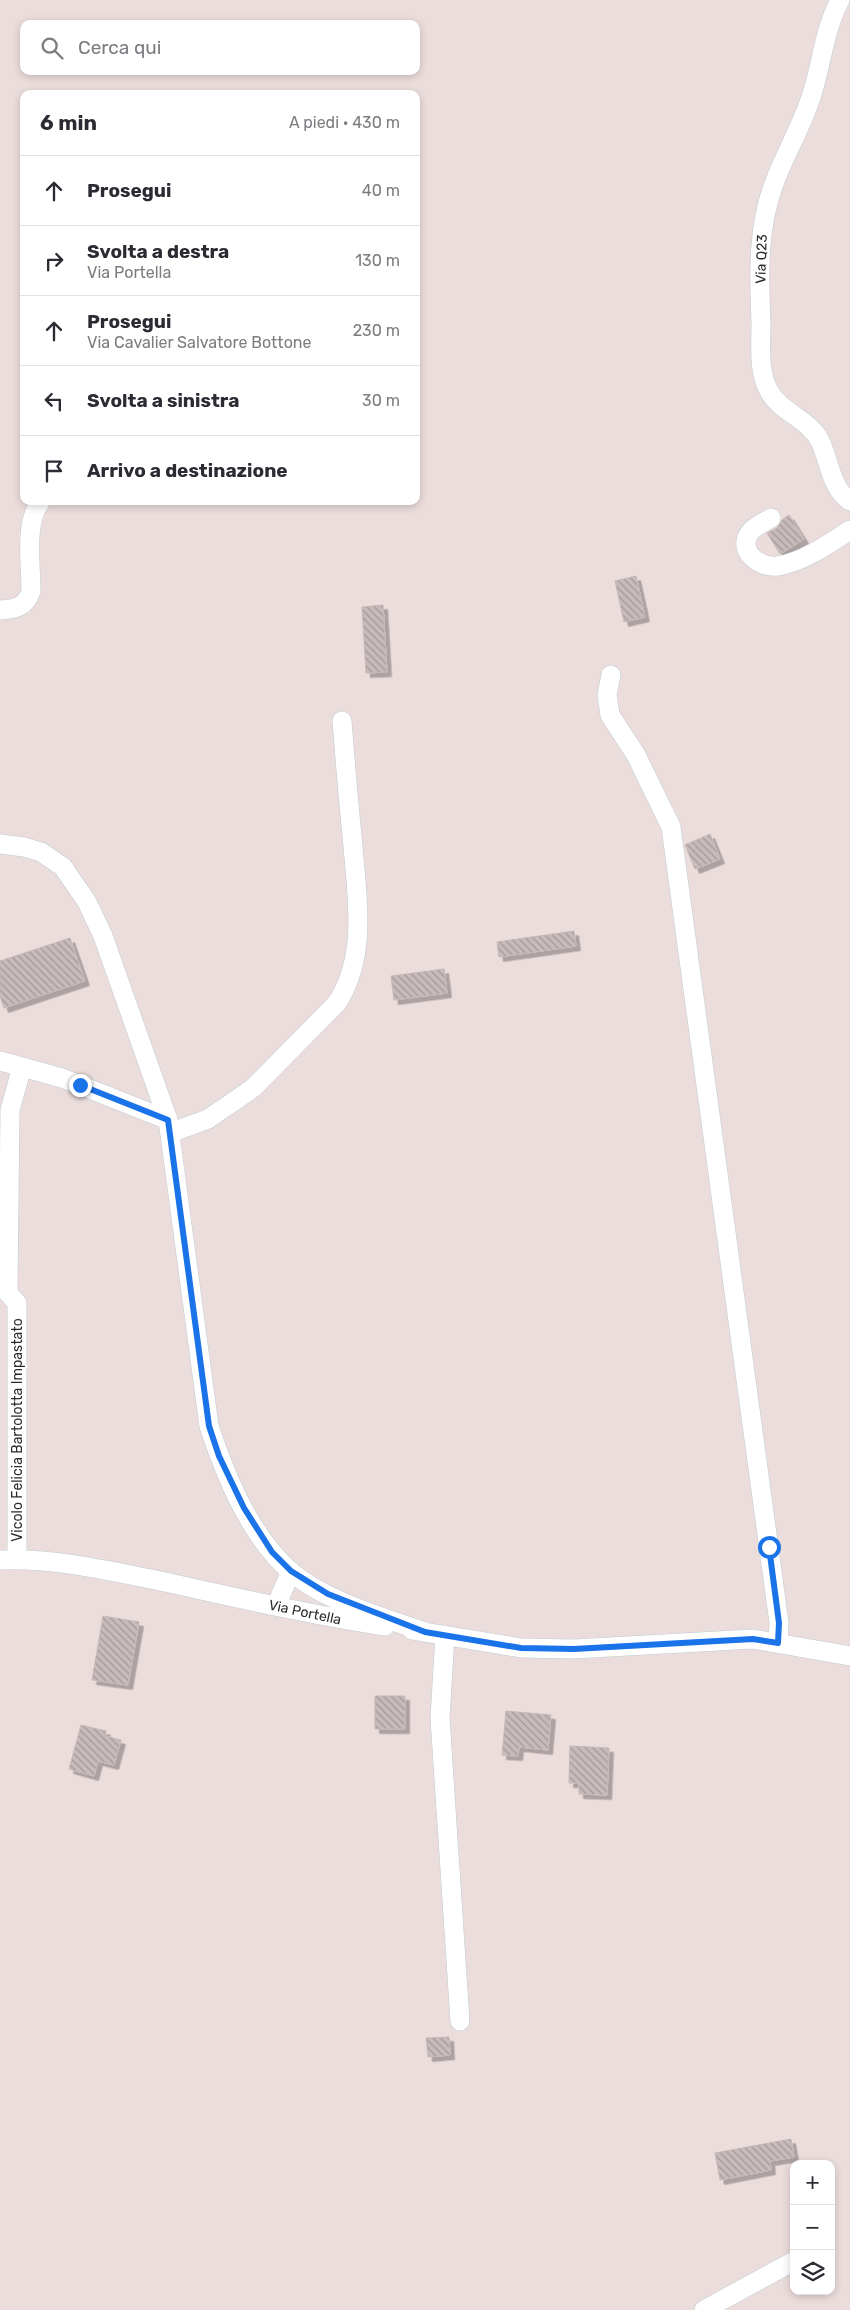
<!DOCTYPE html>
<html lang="it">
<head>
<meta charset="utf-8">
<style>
	body { margin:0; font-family:Rubik,sans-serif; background:#f7f7f7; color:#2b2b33 }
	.controls { position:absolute; right:15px; bottom:15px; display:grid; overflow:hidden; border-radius:10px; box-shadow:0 2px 8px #0003 }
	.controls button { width:45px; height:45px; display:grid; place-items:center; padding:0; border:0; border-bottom:1px solid #e1e1e2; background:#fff; color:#2b2b33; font:25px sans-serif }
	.stop { position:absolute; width:15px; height:15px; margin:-11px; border:4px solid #1a73e8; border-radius:50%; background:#fff }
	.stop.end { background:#1a73e8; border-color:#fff; box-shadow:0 1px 5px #0008 }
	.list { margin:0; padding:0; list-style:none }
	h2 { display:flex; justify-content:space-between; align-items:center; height:65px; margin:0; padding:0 20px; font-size:21px }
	h2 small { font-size:16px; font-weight:400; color:#7c7c81 }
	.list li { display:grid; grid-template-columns:32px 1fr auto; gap:15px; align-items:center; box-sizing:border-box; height:70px; padding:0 20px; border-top:1px solid #e1e1e2 }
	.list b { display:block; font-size:19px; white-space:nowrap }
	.list p { margin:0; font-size:16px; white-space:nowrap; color:#7c7c81 }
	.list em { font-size:16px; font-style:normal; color:#7c7c81 }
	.icon { flex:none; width:28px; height:28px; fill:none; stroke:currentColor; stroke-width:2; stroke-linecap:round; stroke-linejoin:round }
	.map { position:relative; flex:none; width:850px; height:2310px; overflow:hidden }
	.search { position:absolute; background:#fff; box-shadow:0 2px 8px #0003; left:20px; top:20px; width:400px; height:55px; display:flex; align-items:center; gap:12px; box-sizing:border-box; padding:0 18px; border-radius:10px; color:#7c7c81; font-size:19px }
	.panel { position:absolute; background:#fff; box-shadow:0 2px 8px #0003; left:20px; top:90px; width:400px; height:415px; border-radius:10px }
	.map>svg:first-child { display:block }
</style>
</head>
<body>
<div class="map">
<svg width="850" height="2310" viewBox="0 0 850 2310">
	<defs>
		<pattern id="building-back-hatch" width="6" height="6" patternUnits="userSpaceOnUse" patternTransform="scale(1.25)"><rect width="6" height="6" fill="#c7bcbb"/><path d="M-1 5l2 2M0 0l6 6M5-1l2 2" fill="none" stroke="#a29998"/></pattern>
		<filter id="shadow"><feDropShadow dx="4.5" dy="4.5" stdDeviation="0" flood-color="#0004"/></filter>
	</defs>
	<rect width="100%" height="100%" fill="#ebdddc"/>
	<path fill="url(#building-back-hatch)" stroke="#c6b8b6" filter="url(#shadow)" d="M789 515 804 539 780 554 767 533 777 528 782 520Z
		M636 576 645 617 624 622 615 581Z
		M383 605 387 672 366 673 362 607Z
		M710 834 720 859 695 869 685 845Z
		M574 931 576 946 499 957 497 942Z
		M70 938 85 981 4 1008 0 996V961Z
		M444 969 447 993 394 1000 391 976Z
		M103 1616 139 1622 128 1685 92 1680Z
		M375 1696H405V1729H375Z
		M506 1711 551 1715 548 1750 519 1747 518 1756 502 1755Z
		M81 1725 106 1731 105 1736 121 1740 114 1765 98 1761 94 1776 69 1769Z
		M570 1746 609 1748 607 1795 579 1794V1783H569Z
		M449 2037 450 2055 428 2057 426 2038Z
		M791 2139 794 2157 770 2161 771 2170 720 2180 715 2153Z"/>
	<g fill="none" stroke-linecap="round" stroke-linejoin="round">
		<g stroke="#c0cbd0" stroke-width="20">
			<path id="street" d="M840 0C824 30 822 63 812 94 803 124 786 152 775 181 757 227 759 275 761 323 761 345 758 371 769 391 780 412 809 419 820 441 829 459 831 489 850 501
				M771 518C764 522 757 525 751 531 735 549 759 569 778 566 803 562 829 544 850 530
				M0 610C16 609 26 607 31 591 31 565 24 522 41 501
				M611 675 607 695 610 715 636 755 671 827 779 1623 778 1643
				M0 844 24 847 41 852 63 867 87 902 103 936 168 1120 209 1426C226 1477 249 1534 290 1571 325 1601 382 1617 425 1632
				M0 1061 62 1078 168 1120
				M170 1133 208 1119 253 1088 337 1003C369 954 356 890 352 835 348 797 345 759 342 721
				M17 1559V1303L8 1293 10 1110 22 1067
				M0 1560C56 1558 111 1571 165 1582 238 1598 311 1615 385 1626
				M276 1606 291 1571
				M412 1630 521 1648 574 1649 753 1639 850 1656
				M445 1635 440 1718 460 2021
				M704 2310 794 2261"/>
		</g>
		<use href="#street" stroke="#fff" stroke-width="19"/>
	</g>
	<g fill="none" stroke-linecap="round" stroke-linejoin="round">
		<path stroke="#1a73e8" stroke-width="6" d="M80 1085 168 1120 209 1426 219 1456 244 1508 272 1552 291 1571 328 1594 425 1632 521 1648 574 1649 753 1639 778 1643 779 1623 769 1547"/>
	</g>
	<g text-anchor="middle" stroke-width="4.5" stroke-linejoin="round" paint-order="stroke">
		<g font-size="14" fill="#2a2a2a" stroke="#fff">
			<text transform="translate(761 259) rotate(-88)" y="5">Via Q23</text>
			<text transform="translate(17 1430) rotate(-90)" y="5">Vicolo Felicia Bartolotta Impastato</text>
			<text transform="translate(305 1612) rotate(12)" y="5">Via Portella</text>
		</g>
	</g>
</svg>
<div class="controls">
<button>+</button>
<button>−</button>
<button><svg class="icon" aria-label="layers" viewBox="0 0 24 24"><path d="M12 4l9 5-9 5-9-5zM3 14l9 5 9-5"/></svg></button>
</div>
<div class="stop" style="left:769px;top:1547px"></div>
<div class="stop end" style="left:80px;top:1085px"></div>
<div class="search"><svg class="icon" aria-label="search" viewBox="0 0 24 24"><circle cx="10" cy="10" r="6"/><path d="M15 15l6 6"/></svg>Cerca qui</div>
<section class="panel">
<h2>6 min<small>A piedi · 430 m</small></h2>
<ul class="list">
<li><svg class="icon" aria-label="ahead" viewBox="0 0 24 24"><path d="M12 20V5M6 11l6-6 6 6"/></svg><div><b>Prosegui</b></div><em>40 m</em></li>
<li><svg class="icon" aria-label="right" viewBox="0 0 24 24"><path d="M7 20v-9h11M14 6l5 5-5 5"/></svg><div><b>Svolta a destra</b><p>Via Portella</p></div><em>130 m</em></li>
<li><svg class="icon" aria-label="ahead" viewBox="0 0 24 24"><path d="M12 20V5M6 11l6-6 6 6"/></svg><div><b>Prosegui</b><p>Via Cavalier Salvatore Bottone</p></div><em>230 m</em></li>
<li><svg class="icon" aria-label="left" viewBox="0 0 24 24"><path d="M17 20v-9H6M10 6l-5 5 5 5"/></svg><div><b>Svolta a sinistra</b></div><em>30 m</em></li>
<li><svg class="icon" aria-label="arrive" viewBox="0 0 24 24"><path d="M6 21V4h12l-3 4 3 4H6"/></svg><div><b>Arrivo a destinazione</b></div></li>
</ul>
</section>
</div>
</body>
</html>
